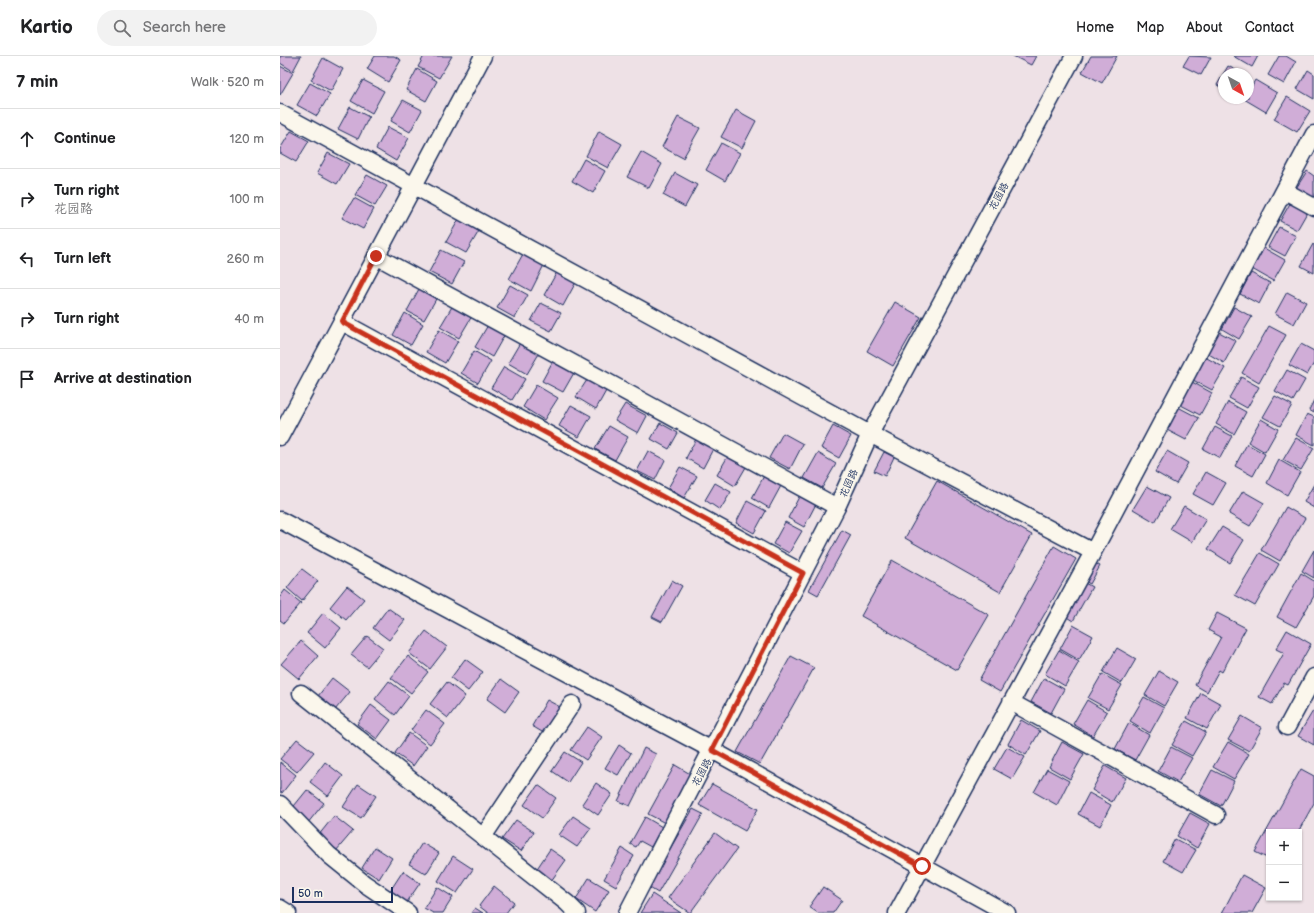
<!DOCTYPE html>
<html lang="en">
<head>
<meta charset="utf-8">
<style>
	body { margin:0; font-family:"Balsamiq Sans","LXGW WenKai TC",sans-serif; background:#f2f2f2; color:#202124 }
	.controls { position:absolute; right:12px; bottom:12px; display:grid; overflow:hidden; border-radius:0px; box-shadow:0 1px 3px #0004 }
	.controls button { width:36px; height:36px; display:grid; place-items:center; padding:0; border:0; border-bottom:1px solid #e0e0e0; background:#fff; color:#202124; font:20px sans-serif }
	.compass { position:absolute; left:938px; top:12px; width:36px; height:36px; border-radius:50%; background:#fff; box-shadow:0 1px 3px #0004; rotate:140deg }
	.scale { position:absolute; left:12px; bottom:10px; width:101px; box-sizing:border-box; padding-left:4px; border:2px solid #1b2f5e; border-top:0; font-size:11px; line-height:14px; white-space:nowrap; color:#1b2f5e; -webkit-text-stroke:3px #fbf7ec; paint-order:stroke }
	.stop { position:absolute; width:12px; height:12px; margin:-9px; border:3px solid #c8321e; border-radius:50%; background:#fff }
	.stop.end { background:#c8321e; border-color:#fff; box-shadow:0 1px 4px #0008 }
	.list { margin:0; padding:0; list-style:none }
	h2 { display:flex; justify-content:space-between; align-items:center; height:52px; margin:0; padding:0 16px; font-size:17px }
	h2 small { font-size:13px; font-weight:400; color:#757577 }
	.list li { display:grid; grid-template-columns:26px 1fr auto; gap:12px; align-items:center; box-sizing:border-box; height:60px; padding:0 16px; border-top:1px solid #e0e0e0 }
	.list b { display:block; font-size:15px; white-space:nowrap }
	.list p { margin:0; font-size:13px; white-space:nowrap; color:#757577 }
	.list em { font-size:13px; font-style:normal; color:#757577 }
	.icon { flex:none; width:22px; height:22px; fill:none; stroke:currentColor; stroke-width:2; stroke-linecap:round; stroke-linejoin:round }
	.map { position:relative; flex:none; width:1034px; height:857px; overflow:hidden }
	header { display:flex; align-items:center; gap:24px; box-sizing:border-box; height:56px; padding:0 20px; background:#fff; border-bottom:1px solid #e0e0e0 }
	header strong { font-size:19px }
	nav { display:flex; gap:22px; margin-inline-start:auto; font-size:14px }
	.search { width:280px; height:36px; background:#f2f2f2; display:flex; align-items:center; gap:10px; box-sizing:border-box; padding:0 14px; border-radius:22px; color:#757577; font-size:15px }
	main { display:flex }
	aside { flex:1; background:#fff }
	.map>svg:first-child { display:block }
</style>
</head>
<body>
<header>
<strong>Kartio</strong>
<div class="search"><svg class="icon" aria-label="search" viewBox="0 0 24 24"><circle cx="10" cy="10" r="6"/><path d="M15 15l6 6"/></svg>Search here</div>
<nav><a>Home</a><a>Map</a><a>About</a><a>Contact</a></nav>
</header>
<main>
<aside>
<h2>7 min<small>Walk · 520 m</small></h2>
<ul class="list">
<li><svg class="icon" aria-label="ahead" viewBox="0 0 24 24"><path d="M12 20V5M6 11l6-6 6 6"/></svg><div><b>Continue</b></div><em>120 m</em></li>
<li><svg class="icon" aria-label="right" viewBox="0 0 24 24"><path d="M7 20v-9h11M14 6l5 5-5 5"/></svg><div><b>Turn right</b><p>花园路</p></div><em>100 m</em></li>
<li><svg class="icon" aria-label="left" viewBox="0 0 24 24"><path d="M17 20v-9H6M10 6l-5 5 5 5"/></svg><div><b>Turn left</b></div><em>260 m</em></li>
<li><svg class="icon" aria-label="right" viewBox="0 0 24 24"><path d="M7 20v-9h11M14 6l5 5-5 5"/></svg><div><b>Turn right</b></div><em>40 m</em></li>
<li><svg class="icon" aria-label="arrive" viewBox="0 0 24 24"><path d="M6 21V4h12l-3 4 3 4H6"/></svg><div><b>Arrive at destination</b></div></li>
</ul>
</aside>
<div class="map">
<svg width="1034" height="857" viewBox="0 0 1034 857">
	<rect width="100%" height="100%" fill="#eee1e6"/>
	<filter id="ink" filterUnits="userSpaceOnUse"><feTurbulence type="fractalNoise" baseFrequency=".025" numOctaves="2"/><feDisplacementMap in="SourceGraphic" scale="8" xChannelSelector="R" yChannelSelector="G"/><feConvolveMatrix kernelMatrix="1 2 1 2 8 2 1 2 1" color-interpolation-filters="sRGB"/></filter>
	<g filter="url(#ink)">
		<path fill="#d0add7" stroke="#1b2f5e" d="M0 0H21L13 15 0 7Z
			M95 0H114L121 4 108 26 87 13Z
			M144 0H172L159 22 138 11Z
			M733 0H756L751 9Z
			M811 0H837L822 27 802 16Z
			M909 0 931 1 921 19 903 10Z
			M953 0H978L972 11Z
			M999 0H1006L1016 6 1004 28 988 19Z
			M43 2 63 13 51 35 31 24Z
			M0 10 13 17 0 39Z
			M948 10 963 18H944V33L937 29Z
			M137 13 157 25 146 45 126 34Z
			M1028 14 1034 18V43L1017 33Z
			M83 24 104 35 92 57 71 45Z
			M975 24 997 37 986 56 964 43 968 42V37Z
			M30 27 50 38 37 60 17 49Z
			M1007 41 1030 55 1017 76 994 63Z
			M123 44 142 54 130 76 111 65Z
			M70 51 89 61 78 83 58 73Z
			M456 54 476 65 462 92 441 81Z
			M398 61 420 72 403 102 382 91Z
			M108 71 129 82 116 105 96 93Z
			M11 75 29 85 16 106 0 97V93Z
			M319 75 342 88 328 112 306 100Z
			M441 87 460 97 445 125 426 114Z
			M361 96 382 108 369 132 347 121Z
			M48 97 69 108 57 128 37 117Z
			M304 103 325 115 313 137 292 125Z
			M1027 115 1034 120V145L1015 134Z
			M395 117 417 129 405 151 383 139Z
			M87 119 107 130 95 150 75 139Z
			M74 142 94 153 83 173 62 162Z
			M1012 144 1029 153 1017 174 1000 165Z
			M179 163 199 175 186 197 166 186Z
			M999 171 1016 180 1005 200 988 191Z
			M1033 188 1034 189V217L1021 210Z
			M984 192 1005 204 993 225 972 213Z
			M161 194 184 206 172 228 149 216Z
			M243 198 264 209 251 235 229 223Z
			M277 216 296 226 283 250 264 239Z
			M971 217 990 227 979 248 960 238Z
			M230 229 248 239 235 262 217 252Z
			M139 233 156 243 144 264 127 255Z
			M1007 236 1026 246 1014 268 995 258Z
			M615 246 641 261 613 310 587 295Z
			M261 247 281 257 271 275 251 265Z
			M173 249 192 260 179 282 160 271Z
			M954 251 972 261 959 283 942 273Z
			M125 257 143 268 131 289 113 279Z
			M208 269 225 278 212 301 195 291Z
			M989 270 1006 279 979 327 962 317Z
			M159 274 178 285 165 307 146 296Z
			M939 276 956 285 944 307 927 297Z
			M241 285 260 296 247 318 228 307Z
			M1021 288 1034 295V307L1027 319 1009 309Z
			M194 295 211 305 198 327 181 317Z
			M925 301 945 312 932 334 913 324Z
			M274 303 295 315 283 336 262 325Z
			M224 311 245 323 232 344 211 332Z
			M1007 314 1025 324 1013 345 995 335Z
			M961 321 979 331 967 352 949 342Z
			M307 324 326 335 316 353 296 341Z
			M912 326 932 337 920 359 899 348Z
			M256 329 278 342 264 364 243 351Z
			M995 340 1012 349 1000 370 983 361Z
			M1034 344V357L1029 354Z
			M948 346 966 356 954 378 936 368Z
			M345 348 367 360 358 377 335 364Z
			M291 349 311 360 299 381 279 370Z
			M898 351 919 362 906 384 885 373Z
			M1027 358 1034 361V389L1016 379Z
			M981 363 998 373 985 396 968 386Z
			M380 367 398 377 389 393 371 383Z
			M329 370 348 381 335 404 315 393Z
			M553 370 571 380 559 402 541 392Z
			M935 371 952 380 940 402 923 393Z
			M503 377 523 388 510 413 489 402Z
			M1016 382 1034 392 1021 414 1003 404Z
			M416 383 433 393 423 412 406 402Z
			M967 388 985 398 973 420 955 410Z
			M368 395 385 404 375 424 357 415Z
			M887 395 908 407 896 428 875 416Z
			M604 396 614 401 605 420 594 415Z
			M538 397 556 408 542 432 524 422Z
			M448 400 466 411 455 430 437 419Z
			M999 404 1020 416 1007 439 987 427Z
			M400 411 417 420 404 442 388 432Z
			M926 416 946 427 933 449 913 438Z
			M485 418 502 428 489 452 472 442Z
			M657 425 752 479 720 536 625 482Z
			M435 427 451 436 440 454 425 444Z
			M1034 428V452L1024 446Z
			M867 430 889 442 875 466 853 453Z
			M963 435 984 447 970 470 949 458Z
			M521 437 537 446 524 471 508 462Z
			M467 445 486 455 474 477 456 467Z
			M904 450 926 463 912 486 890 473Z
			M1006 451 1025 462 1000 505 981 494Z
			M505 466 522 475 509 497 493 488Z
			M942 471 964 484 950 507 928 493Z
			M562 474 571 479 538 539 529 534Z
			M774 490 796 503 720 636 699 624Z
			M1034 494V522L1022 515Z
			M980 497 999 508 975 550 955 539Z
			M612 504 709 559 677 614 581 560Z
			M813 506 820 510 810 528 803 524Z
			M22 513 38 525 22 545 7 532Z
			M1021 517 1034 525V540L1016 571 997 561Z
			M392 524 402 530 382 566 372 561Z
			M803 526 812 531 793 565 785 560Z
			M67 530 84 543 66 564 50 551Z
			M5 534 21 547 4 567 0 564V541Z
			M108 552 125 564 109 584 93 572Z
			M43 557 61 572 45 592 27 577Z
			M937 557 966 572 942 616 939 614 927 636 915 629 941 581 928 574Z
			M793 569 813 580 799 604 780 593Z
			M1007 574 1031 588 1008 629 1004 627 992 648 979 641 1004 597 996 593Z
			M146 575 167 591 150 613 129 597Z
			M87 580 103 592 87 611 71 599Z
			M21 585 38 600 19 623 1 608Z
			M837 592 856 603 842 627 823 616Z
			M779 594 799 606 785 630 765 618Z
			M128 600 148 616 131 637 111 622Z
			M511 600 534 612 480 708 457 696Z
			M185 603 203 616 188 635 171 622Z
			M879 615 898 626 884 650 865 639Z
			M822 618 842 629 828 653 808 642Z
			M52 622 70 636 55 654 38 640Z
			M764 622 784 633 771 657 751 646Z
			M221 623 239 636 225 656 207 643Z
			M109 625 129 640 115 659 95 643Z
			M167 626 185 640 168 662 150 648Z
			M921 637 941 648 927 673 907 662Z
			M864 641 884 652 870 677 850 665Z
			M267 644 282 652 267 679 252 670Z
			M807 644 827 656 813 680 793 668Z
			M91 649 111 664 97 683 77 668Z
			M146 654 165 668 150 688 131 674Z
			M1033 655H1034V689L1018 680Z
			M962 660 982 672 969 695 948 684Z
			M741 664 760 675 746 699 728 688Z
			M906 665 926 676 912 700 892 689Z
			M849 667 869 679 855 704 835 693Z
			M307 671 322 681 306 704 291 694Z
			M129 677 147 690 133 710 115 697Z
			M17 683 34 696 17 716 0 703Z
			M782 686 804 698 790 723 769 711Z
			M948 686 969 698 954 723 933 711Z
			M339 689 351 697 338 719 325 712Z
			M727 691 745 701 732 723 714 713Z
			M891 691 912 702 898 726 878 715Z
			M364 692 376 698 350 750 338 745Z
			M285 696 301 706 288 726 272 715Z
			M0 706 16 719 2 737 0 736Z
			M45 706 63 720 48 740 30 726Z
			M395 709 412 719 385 767 368 758Z
			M825 710 846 722 832 746 812 734Z
			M767 713 789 725 777 749 754 736Z
			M1021 713 1034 720V747L1018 776H989V803L975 796Z
			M932 714 954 725 941 750 919 738Z
			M316 727 332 738 318 759 302 748Z
			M78 728 96 740 81 762 63 751Z
			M432 728 478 753 465 775 419 749Z
			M258 729 276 742 262 762 244 749Z
			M27 734 44 747 27 768 10 755Z
			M809 737 831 749 820 770 798 758Z
			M413 753 423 758 378 837 368 831Z
			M910 757 930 768 917 792 897 780Z
			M54 760 73 775 56 795 38 780Z
			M293 760 311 772 297 791 279 779Z
			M365 761 382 771 371 791 360 785 356 791 350 788Z
			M236 764 254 776 241 795 222 783Z
			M435 777 457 793 410 857 388 842Z
			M895 783 916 794 903 816 883 805Z
			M142 787 159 797 146 818 129 808Z
			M95 791 112 802 99 823 82 812Z
			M342 792 354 800 336 830 324 823Z
			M270 793 286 804 271 825 256 814Z
			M173 800 193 813 177 837 158 825Z
			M123 815 140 827 125 849 108 838Z
			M962 819 986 832 972 857H942Z
			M309 822 329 834 315 856 296 843Z
			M214 830 234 846 226 857H208L199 850Z
			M157 831 173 841 163 857H153L144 852Z
			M543 831 562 844 553 857H538L529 851Z
			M372 838 401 857H360Z
			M195 852 203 857H191Z"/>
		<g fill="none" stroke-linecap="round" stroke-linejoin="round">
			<g stroke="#1b2f5e" stroke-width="19">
				<path id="minor" d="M0 57 590 378 813 496
					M1005 135 1034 151
					M96 200 557 451
					M62 266 523 517
					M0 381 203 0
					M0 464 432 694 727 857
					M21 637 287 847 297 857
					M731 646 936 759
					M1007 671 1034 621
					M0 748 49 799 85 828 128 857
					M203 781 292 648
					M0 852 8 857
					M347 857 557 451 590 378 794 0
					M617 857 813 496 1034 78"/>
			</g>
			<use href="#minor" stroke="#fbf7ec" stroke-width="16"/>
		</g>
	</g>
	<g fill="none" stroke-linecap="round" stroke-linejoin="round" filter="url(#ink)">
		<path stroke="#c8321e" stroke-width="5" d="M96 200 62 266 523 517 432 694 642 810"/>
	</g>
	<g text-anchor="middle" stroke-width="3" stroke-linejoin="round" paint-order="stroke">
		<g font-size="10" fill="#1b2f5e" stroke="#fbf7ec">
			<text transform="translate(718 140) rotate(-62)" y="4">花园路</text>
			<text transform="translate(568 427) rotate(-66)" y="4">花园路</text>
			<text transform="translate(421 716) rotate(-62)" y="4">花园路</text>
		</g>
	</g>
</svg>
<div class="controls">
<button>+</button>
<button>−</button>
</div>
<svg class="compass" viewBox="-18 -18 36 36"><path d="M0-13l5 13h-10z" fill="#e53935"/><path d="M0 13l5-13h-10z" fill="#757577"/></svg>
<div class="scale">50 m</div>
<div class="stop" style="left:642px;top:810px"></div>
<div class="stop end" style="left:96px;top:200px"></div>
</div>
</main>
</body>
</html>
